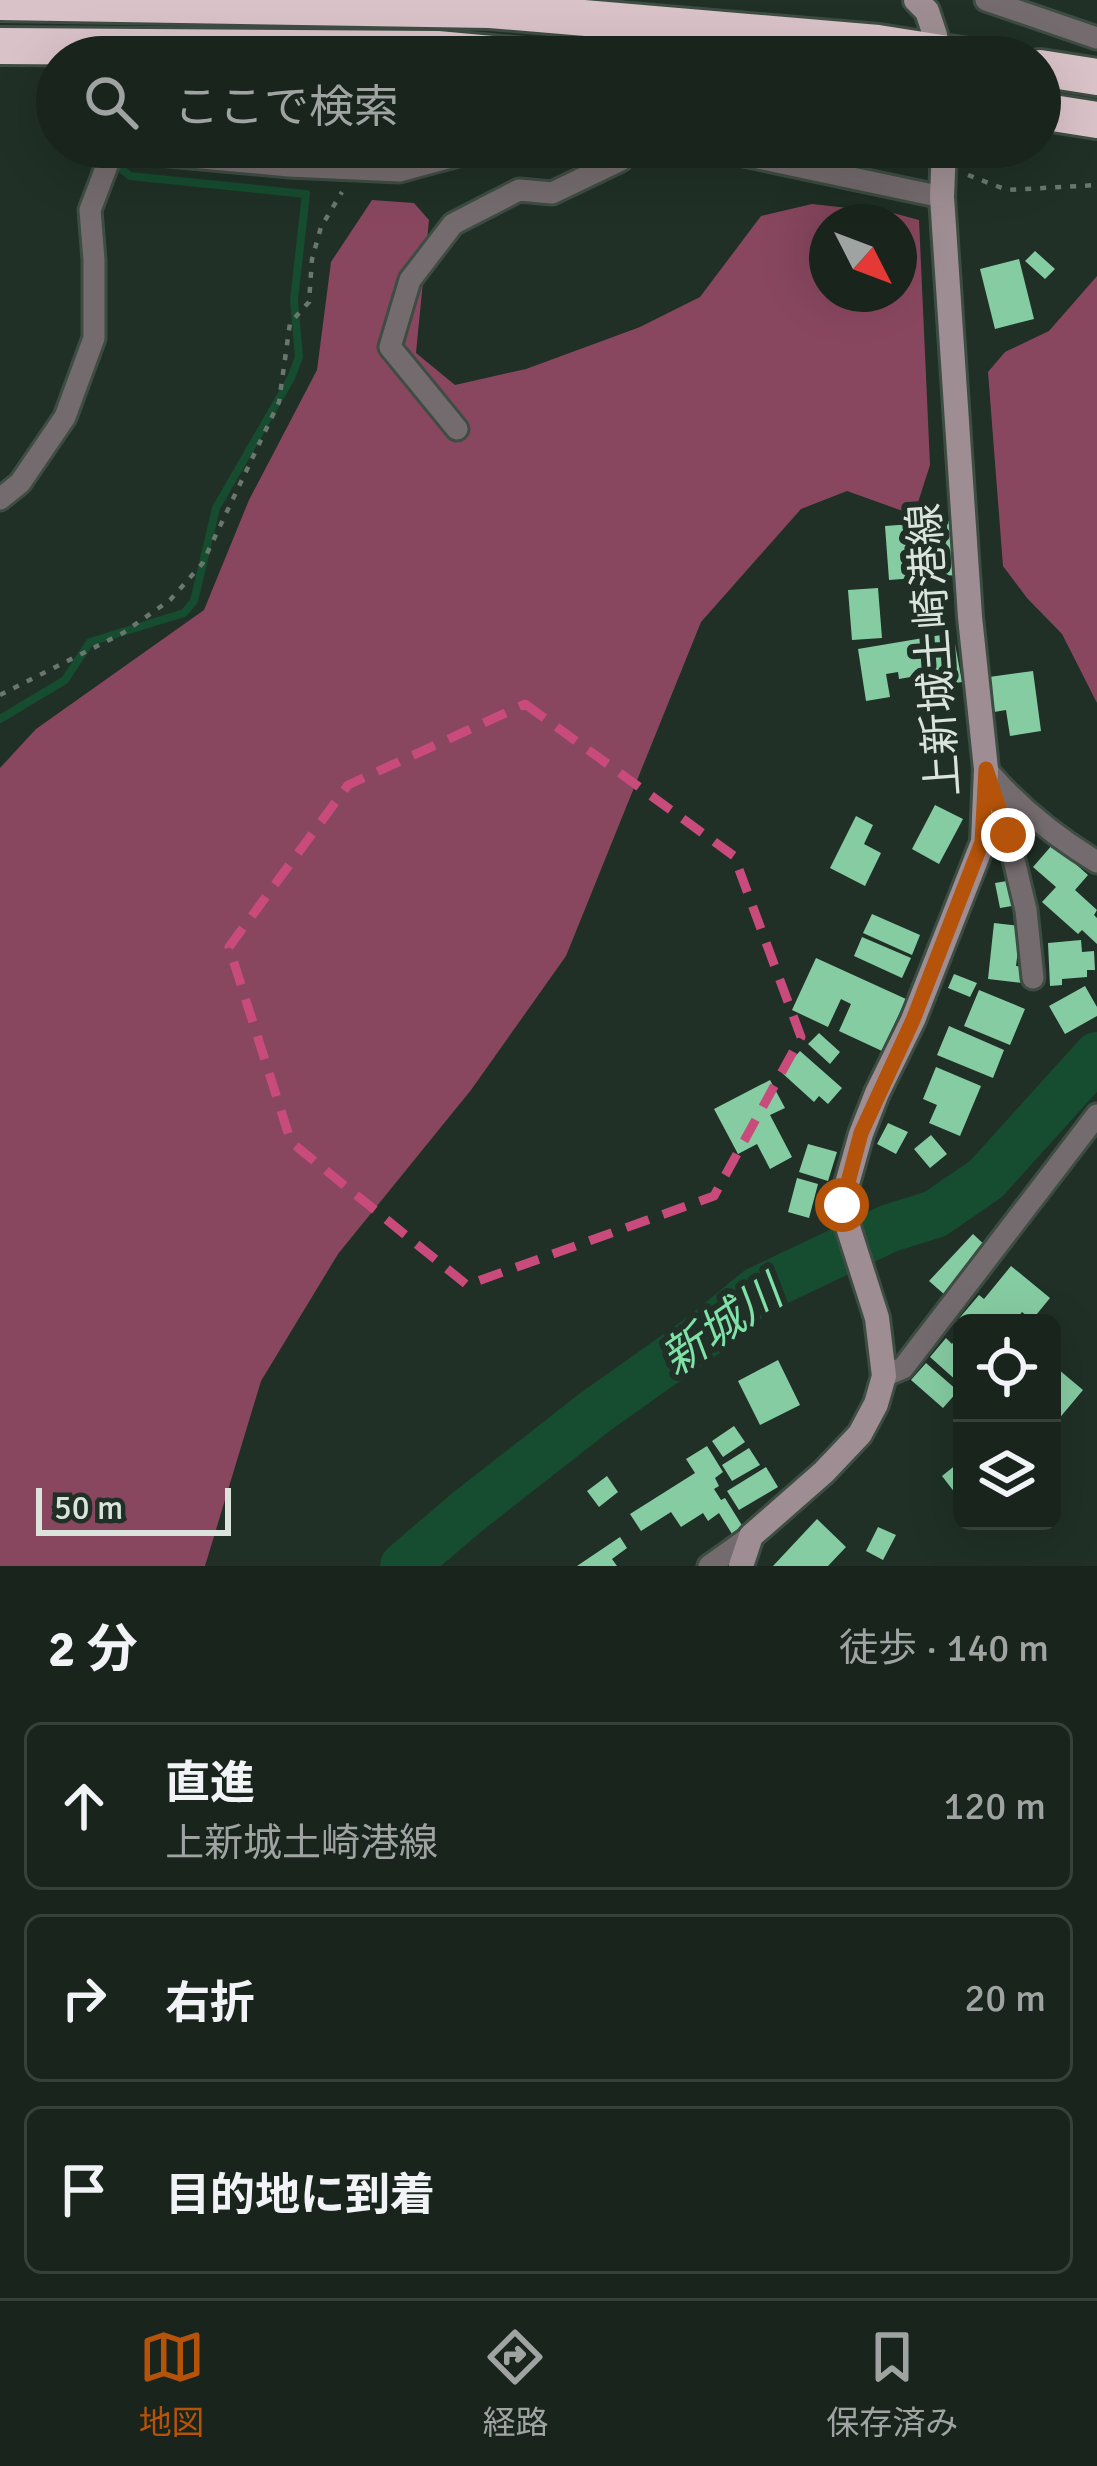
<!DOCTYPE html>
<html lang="ja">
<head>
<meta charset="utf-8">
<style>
	body { margin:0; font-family:Signika,"Noto Sans JP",sans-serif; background:#212c25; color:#f1f3f6 }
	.controls { position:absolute; right:36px; bottom:36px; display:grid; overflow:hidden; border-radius:18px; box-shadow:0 12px 48px #0002 }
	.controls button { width:108px; height:108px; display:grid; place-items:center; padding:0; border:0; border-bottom:3px solid #36413b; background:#18241c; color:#f1f3f6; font:60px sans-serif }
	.compass { position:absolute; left:809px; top:204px; width:108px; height:108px; border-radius:50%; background:#18241c; box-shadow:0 12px 48px #0002; rotate:132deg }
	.scale { position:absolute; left:36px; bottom:30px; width:195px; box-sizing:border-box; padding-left:12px; border:6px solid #dae4dd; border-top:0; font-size:33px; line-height:42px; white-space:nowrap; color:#dae4dd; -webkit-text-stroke:9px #203026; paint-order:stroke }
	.stop { position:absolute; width:36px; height:36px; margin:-27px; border:9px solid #b45309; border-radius:50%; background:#fff }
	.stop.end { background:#b45309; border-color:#fff; box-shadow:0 3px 12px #0008 }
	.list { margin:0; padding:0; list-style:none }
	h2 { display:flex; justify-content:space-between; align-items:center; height:156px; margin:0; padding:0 48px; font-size:51px }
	h2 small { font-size:39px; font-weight:400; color:#9fa4a3 }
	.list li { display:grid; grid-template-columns:78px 1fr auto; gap:36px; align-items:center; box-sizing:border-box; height:168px; margin:0 24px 24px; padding:0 24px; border:3px solid #36413b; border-radius:18px }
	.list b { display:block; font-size:45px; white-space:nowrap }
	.list p { margin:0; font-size:39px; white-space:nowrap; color:#9fa4a3 }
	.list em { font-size:39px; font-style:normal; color:#9fa4a3 }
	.icon { flex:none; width:66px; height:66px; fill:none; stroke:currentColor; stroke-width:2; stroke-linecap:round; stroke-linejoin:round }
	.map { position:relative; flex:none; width:1097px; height:1566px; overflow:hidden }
	.search { position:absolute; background:#18241c; box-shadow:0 12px 48px #0002; left:36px; right:36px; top:36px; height:132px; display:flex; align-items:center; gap:30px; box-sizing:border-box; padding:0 42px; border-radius:66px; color:#9fa4a3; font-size:45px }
	.sheet { height:732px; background:#18241c }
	nav { display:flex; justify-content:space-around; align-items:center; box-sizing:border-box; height:168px; border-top:3px solid #36413b; background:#18241c; font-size:33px; color:#9fa4a3 }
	nav a { display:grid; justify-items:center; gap:6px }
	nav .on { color:#b45309 }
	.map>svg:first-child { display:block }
</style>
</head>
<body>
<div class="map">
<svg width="1097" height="1566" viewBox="0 0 1097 1566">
	<rect width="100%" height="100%" fill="#203026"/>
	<path fill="#88475f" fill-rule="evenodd" d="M372 200 414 203 429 220 416 353 455 385 526 369 640 327 700 297 761 216 812 204 893 213 919 220 930 465 914 515 847 491 801 509 701 622 566 956 471 1090 338 1254 261 1381 205 1566H0V768L36 729 204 610 249 500 317 370 331 262ZM827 222H899V294H827Z
		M1097 276V703L1062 634 1027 598 1003 566 988 372 1005 352 1049 331Z"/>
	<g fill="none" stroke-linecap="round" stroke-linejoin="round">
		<path stroke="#164c30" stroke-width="8" d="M0 719 65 680 90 642 184 613 194 601 216 508 291 378 299 357 294 300 306 194 130 176 120 168"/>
		<path stroke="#164c30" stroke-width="48" d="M404 1566 466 1513 595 1412 705 1334 757 1291 890 1228 935 1214 986 1179 1097 1056"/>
	</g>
	<path fill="#86cca2" d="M1035 251 1055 269 1045 279 1025 261Z
		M1019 259 1034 319 995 329 980 269Z
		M952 521 956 575 889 580 885 526Z
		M878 588 882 638 852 640 848 590Z
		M953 633 962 682 936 686 934 673 899 679 898 672 886 674 890 697 866 701 858 649Z
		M1033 671 1041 731 1010 736 1006 710 994 712 989 677Z
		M935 805 963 819 939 864 912 849Z
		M856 816 873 825 864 844 881 853 865 886 830 868Z
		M1053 844 1088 875 1075 890 1097 910 1094 915 1097 918V944L1082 930 1078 934 1042 902 1056 887 1033 867Z
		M1013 880 1018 905 1000 908 995 883Z
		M872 914 920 935 912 955 863 933Z
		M994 923 1021 926 1016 966 1025 967 1023 983 988 979Z
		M862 937 911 958 902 978 854 956Z
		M1081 940 1082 952 1094 951 1095 970H1087V977L1062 979V985L1050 986 1048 943Z
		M816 958 906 999 882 1051 839 1031 851 1004 841 999 828 1027 792 1010Z
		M954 974 977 983 970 997 948 988Z
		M1085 986 1097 1007V1016L1065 1034 1049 1006Z
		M979 990 1025 1009 1010 1045 964 1026Z
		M949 1026 1004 1050 993 1078 937 1055Z
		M819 1033 840 1052 830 1064 808 1044Z
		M800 1051 842 1088 828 1104 819 1096 814 1102 781 1072Z
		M936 1067 981 1086 960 1136 929 1123 937 1105 923 1099Z
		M770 1080 785 1108 770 1115 792 1157 770 1169 757 1144 738 1154 714 1109Z
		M888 1123 908 1132 896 1154 877 1144Z
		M931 1135 947 1154 930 1168 914 1149Z
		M808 1144 837 1152 828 1181 799 1172Z
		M797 1178 818 1184 809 1218 788 1212Z
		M973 1234 988 1248 945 1295 929 1281Z
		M1011 1266 1050 1298 1032 1320 1022 1312 1013 1323H1007L1002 1318 998 1323H962V1327L956 1322 979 1295 984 1299Z
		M958 1336 962 1340V1377L958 1382 930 1357 946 1338 952 1344Z
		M778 1360 800 1405 760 1425 738 1381Z
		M926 1363 958 1391 943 1408 911 1380Z
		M1052 1364 1083 1390 1052 1427Z
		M734 1426 745 1442 723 1457 712 1441Z
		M707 1446 723 1472 715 1478 719 1486 714 1489 721 1500 725 1498 743 1527 732 1534 719 1513 708 1521 703 1513 681 1527 671 1512 641 1531 630 1514 695 1473 686 1459Z
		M749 1448 760 1465 732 1481 722 1465Z
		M962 1460V1502L942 1476Z
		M766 1467 778 1487 739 1510 727 1491Z
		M607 1476 618 1492 599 1507 587 1491Z
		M817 1519 846 1547 828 1566H773Z
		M878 1527 896 1535 883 1560 866 1551Z
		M620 1537 627 1548 612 1559 617 1566H577Z"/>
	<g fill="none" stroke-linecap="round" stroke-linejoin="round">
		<g stroke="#3e4d43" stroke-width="27">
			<path id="minor" d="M986 0 1097 38
				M706 147 942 197
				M114 150 289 166 399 171 488 147
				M457 429 390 347 410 280 453 224 519 190 552 193 621 160 629 147
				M0 499 20 483 65 417 94 338V260L90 210 114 147
				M988 775 1008 835 1026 910 1033 978
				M991 775C1021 809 1059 839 1097 862
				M884 1376 903 1368 1097 1115
				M709 1566 751 1536"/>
		</g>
		<g stroke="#3e4d43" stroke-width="30">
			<path id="secondary" d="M916 0 927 11 935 35
				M741 1566 751 1536 824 1472 860 1434 876 1404 884 1376 877 1318 841 1205 861 1134 877 1093 913 1020 983 842 986 769 970 617 942 197 944 147"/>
		</g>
		<g stroke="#3e4d43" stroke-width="42">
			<path id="motorway" d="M0 2 490 10 878 43 967 57
				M0 46 437 49 525 57
				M1040 68 1097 77
				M1040 111 1097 120"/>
		</g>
		<path stroke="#69776e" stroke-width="4.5" stroke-dasharray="6 9" stroke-linecap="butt" d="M968 175 1007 190 1097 185
			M0 695 123 633 170 600 202 564 279 402 290 323 309 302 312 259 321 227 342 192"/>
		<use href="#minor" stroke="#746b6e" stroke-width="21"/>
		<use href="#secondary" stroke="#9e8e93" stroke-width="24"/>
		<use href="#motorway" stroke="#dac2c9" stroke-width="36"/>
	</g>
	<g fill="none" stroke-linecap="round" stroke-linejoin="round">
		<path stroke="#b45309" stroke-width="15" d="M842 1205 861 1133 913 1020 982 842 986 769 1008 835"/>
	</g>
	<path fill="none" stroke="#c84b7c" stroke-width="9" stroke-dasharray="24 15" stroke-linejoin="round" d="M525 704 734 856 801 1037 714 1196 467 1285 291 1142 229 947 348 785Z"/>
	<g text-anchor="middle" stroke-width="12" stroke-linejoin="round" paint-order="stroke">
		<g font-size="42" fill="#dae4dd" stroke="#203026">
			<text transform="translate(933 650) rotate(-94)" y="15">上新城土崎港線</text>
		</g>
		<g font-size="45" font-style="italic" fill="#7fe0a8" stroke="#203026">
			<text transform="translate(721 1325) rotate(-35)" y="16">新城川</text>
		</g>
	</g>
</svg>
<div class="controls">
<button><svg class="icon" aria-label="locate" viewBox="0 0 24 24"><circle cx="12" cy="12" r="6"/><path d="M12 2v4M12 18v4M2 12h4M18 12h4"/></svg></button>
<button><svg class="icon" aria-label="layers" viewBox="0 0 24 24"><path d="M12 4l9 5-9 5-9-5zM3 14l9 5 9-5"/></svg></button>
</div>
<svg class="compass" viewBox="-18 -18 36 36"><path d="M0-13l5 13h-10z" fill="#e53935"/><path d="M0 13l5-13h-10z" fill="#9fa4a3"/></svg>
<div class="scale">50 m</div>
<div class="stop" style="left:842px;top:1205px"></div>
<div class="stop end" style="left:1008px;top:835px"></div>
<div class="search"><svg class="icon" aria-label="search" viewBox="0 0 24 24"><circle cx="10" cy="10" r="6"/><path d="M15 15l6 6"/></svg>ここで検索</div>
</div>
<section class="sheet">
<h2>2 分<small>徒歩 · 140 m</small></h2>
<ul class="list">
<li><svg class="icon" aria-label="ahead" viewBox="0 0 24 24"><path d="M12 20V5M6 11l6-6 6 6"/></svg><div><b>直進</b><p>上新城土崎港線</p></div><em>120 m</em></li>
<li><svg class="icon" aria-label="right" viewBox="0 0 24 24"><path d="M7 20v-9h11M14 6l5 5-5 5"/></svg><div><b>右折</b></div><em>20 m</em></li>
<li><svg class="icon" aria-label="arrive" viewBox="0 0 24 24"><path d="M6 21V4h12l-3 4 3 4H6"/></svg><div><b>目的地に到着</b></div></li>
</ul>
</section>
<nav>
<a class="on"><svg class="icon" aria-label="map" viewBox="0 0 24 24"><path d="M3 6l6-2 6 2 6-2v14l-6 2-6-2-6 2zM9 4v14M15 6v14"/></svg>地図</a>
<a><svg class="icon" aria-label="directions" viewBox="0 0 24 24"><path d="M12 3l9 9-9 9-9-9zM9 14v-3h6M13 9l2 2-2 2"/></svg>経路</a>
<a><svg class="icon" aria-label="saved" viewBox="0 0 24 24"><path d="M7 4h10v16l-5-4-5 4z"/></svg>保存済み</a>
</nav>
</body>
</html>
